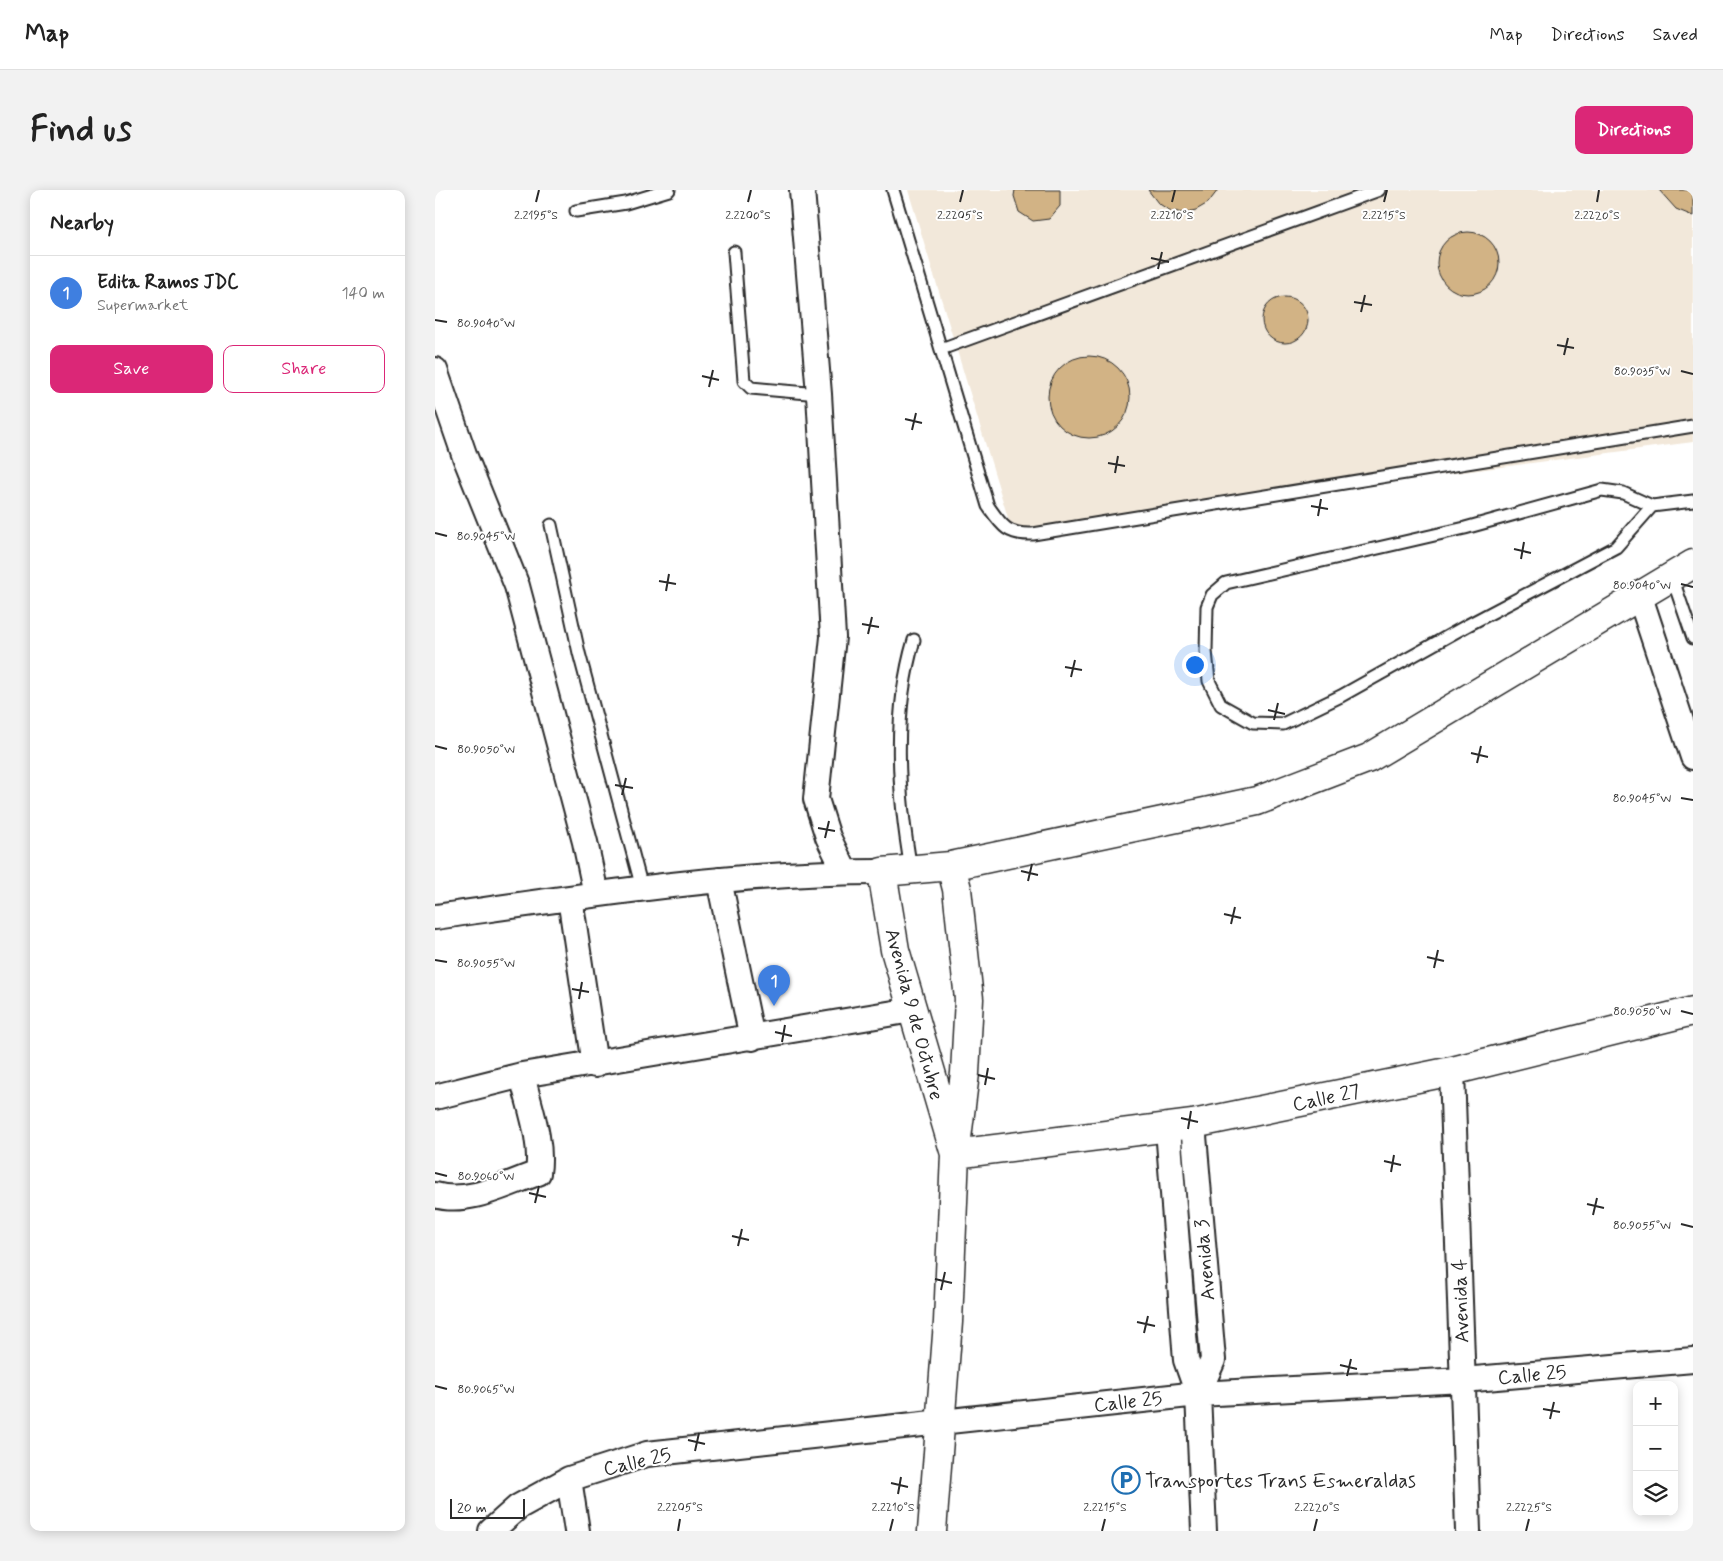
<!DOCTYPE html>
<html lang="en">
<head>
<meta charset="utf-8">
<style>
	body { margin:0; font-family:Mynerve,sans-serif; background:#f2f2f2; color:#222 }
	.controls { position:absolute; right:15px; bottom:15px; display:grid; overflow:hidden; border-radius:10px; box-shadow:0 2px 12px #0003 }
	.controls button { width:45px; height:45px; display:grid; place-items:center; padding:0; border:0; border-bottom:1px solid #e0e0e0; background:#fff; color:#222; font:25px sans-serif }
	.scale { position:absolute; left:15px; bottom:12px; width:75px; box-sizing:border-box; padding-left:5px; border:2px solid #2b2b2b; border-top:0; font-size:14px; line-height:18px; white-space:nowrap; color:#2b2b2b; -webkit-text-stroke:4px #fff; paint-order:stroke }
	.you { position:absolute; left:759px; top:474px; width:18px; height:18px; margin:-12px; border:4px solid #fff; border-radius:50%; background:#1a73e8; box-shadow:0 0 0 8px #1a73e833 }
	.badge { display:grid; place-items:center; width:32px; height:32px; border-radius:50%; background:#db2777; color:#fff; font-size:16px; font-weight:700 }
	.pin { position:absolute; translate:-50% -41px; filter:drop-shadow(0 1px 2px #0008) }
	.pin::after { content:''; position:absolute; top:26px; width:18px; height:15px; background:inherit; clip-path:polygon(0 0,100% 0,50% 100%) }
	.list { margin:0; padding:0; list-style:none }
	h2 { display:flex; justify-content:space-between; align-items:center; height:65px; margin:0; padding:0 20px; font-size:21px }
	h2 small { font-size:16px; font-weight:400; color:#767676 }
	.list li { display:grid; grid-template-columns:32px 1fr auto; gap:15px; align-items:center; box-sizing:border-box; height:75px; padding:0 20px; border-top:1px solid #e0e0e0 }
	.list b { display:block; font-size:19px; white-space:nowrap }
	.list p { margin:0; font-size:16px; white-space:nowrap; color:#767676 }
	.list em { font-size:16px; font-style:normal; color:#767676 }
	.actions { display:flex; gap:10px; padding:15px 20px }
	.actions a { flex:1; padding:11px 0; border:1px solid #db2777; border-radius:10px; text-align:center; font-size:18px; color:#db2777 }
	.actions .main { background:#db2777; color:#fff }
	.icon { flex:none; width:28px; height:28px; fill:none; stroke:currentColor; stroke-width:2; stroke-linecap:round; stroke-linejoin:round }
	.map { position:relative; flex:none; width:1258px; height:1341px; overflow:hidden; border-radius:10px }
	header { display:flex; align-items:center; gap:30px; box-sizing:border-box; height:70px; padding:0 25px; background:#fff; border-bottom:1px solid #e0e0e0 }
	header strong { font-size:24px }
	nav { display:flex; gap:28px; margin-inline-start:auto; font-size:18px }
	.intro { display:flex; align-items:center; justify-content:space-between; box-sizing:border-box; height:120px; padding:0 30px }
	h1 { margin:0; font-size:35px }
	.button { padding:12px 22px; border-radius:10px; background:#db2777; color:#fff; font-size:18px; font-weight:700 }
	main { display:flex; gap:30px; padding:0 30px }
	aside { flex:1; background:#fff; border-radius:10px; box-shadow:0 2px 12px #0003 }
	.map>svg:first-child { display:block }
</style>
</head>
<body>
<header>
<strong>Map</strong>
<nav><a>Map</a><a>Directions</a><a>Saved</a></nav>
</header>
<div class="intro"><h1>Find us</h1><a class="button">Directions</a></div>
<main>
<aside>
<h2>Nearby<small></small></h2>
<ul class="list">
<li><span class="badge" style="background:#3f7fe0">1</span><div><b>Edita Ramos JDC</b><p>Supermarket</p></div><em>140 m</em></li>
</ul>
<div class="actions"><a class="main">Save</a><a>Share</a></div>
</aside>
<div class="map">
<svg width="1258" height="1341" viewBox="0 0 1258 1341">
	<rect width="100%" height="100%" fill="#fff"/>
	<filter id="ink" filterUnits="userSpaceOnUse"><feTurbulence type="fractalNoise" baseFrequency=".02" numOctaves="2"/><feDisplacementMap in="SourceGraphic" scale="10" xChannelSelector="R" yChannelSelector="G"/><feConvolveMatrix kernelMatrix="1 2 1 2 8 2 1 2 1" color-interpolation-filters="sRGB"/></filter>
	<g filter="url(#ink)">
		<path fill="#f2e8da" d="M473 0H1258V252L577 341Z"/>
		<path fill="#d2b385" stroke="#2b2b2b" d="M580 0H625V16L614 29 598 31 584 22 579 6Z
			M713 0H783L773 13 761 20 748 23 734 20 723 13Z
			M1224 0H1258V26L1241 19Z
			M1002 73a31 31 0 1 1 62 0a31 31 0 1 1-62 0Z
			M827 130a23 23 0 1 1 46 0a23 23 0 1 1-46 0Z
			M613 207a41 41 0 1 1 82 0a41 41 0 1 1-82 0Z"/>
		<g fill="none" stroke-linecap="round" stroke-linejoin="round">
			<g stroke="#2b2b2b" stroke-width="15">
				<path id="service" d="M458 0 553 316C567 336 572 345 598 344L1258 236
					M141 21 191 13 234 0
					M299 62 309 191 316 198 384 204
					M506 159 944 0
					M1217 316 1181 357 1033 435 906 506 848 534 818 533 786 515 774 491 771 461 772 417 777 405 791 393 1030 338 1167 300 1188 303 1217 316 1258 311
					M116 335 144 463 207 698
					M1237 387 1258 448
					M476 679C463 605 457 524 479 450"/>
			</g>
			<g stroke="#2b2b2b" stroke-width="28">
				<path id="minor" d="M367 0 384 204 398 447 381 609 393 647 410 682
					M0 180 30 267 82 396 150 652 161 704
					M1205 407 1258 567
					M284 690 317 848
					M135 708 160 875
					M0 727C148 706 297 682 447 682
					M1017 881 1033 1341
					M0 907 87 885 477 820
					M758 934 778 1170 763 1204
					M733 939 751 1170 763 1204 769 1341
					M0 1005C33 1015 71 994 103 983 108 951 94 916 87 885
					M134 1289 142 1341
					M56 1341 83 1317 134 1289 212 1264 763 1204 1028 1190 1258 1170"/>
			</g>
			<g stroke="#2b2b2b" stroke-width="31">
				<path id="secondary" d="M520 964 460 760 447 682 516 676 822 611 934 568 1258 374
					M520 964 758 934 1017 881 1258 821
					M497 1341 513 1132 520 964 530 883 534 809 522 699 516 676"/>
			</g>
			<use href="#service" stroke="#fff" stroke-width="11"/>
			<use href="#minor" stroke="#fff" stroke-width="24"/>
			<use href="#secondary" stroke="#fff" stroke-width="28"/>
		</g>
	</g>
	<path fill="none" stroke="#2b2b2b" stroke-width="2" d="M101 12 104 0M313 12 316 0M525 12 528 0M737 12 740 0M949 12 952 0M1162 12 1164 0M716 68 734 72M723 79 727 62M919 112 937 115M926 122 930 105M0 130 12 132M1122 155 1139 158M1129 165 1133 148M1246 181 1258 184M267 186 284 190M274 197 278 180M470 229 487 233M477 240 481 223M673 273 690 276M680 283 683 266M876 316 893 319M883 326 886 309M0 343 12 346M1079 359 1096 363M1086 369 1089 352M224 391 241 394M1246 394 1258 397M231 401 234 384M427 434 444 437M433 444 437 427M630 477 647 480M636 487 640 470M833 520 850 524M839 530 843 513M0 556 12 559M1036 563 1053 567M1042 573 1046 556M180 595 198 598M187 605 191 588M1246 608 1258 610M383 638 400 641M390 648 394 631M586 681 603 685M593 691 597 674M789 724 806 728M796 734 800 717M992 767 1009 771M0 770 12 772M999 778 1003 760M137 799 154 802M144 809 147 792M1246 821 1258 824M340 842 357 846M347 852 350 835M543 885 560 889M550 895 553 878M746 928 763 932M753 939 756 921M949 971 966 975M956 982 959 965M0 983 12 986M94 1003 111 1007M100 1013 104 996M1152 1014 1169 1018M1158 1025 1162 1008M1246 1034 1258 1037M297 1046 314 1050M303 1056 307 1039M500 1089 517 1093M506 1100 510 1082M702 1132 720 1136M709 1143 713 1126M905 1175 922 1179M912 1186 916 1169M0 1196 12 1199M1108 1219 1125 1222M1115 1229 1119 1212M253 1250 270 1254M260 1261 264 1243M456 1293 473 1297M463 1304 466 1287M243 1341 245 1329M455 1341 458 1329M667 1341 670 1329M879 1341 882 1329M1091 1341 1094 1329"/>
	<defs>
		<g id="parking-ring" transform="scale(1.4375)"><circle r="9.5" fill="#fff" stroke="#1f6fb2" stroke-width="1.5"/><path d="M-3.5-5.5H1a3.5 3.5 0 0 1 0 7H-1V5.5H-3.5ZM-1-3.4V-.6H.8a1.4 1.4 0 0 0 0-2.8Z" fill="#1f6fb2"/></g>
	</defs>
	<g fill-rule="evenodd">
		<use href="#parking-ring" x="691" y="1290"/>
	</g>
	<g text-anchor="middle" stroke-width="4" stroke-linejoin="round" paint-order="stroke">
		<g font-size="20" fill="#2b2b2b" stroke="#fff">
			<text transform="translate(480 824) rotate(75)" y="7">Avenida 9 de Octubre</text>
			<text transform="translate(891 907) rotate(-12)" y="7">Calle 27</text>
			<text transform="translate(769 1070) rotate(-95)" y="7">Avenida 3</text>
			<text transform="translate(1025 1111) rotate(-92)" y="7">Avenida 4</text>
			<text transform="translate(1097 1184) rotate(-5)" y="7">Calle 25</text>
			<text transform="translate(693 1211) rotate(-6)" y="7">Calle 25</text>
			<text transform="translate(202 1271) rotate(-13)" y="7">Calle 25</text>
		</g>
		<g font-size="20" fill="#2b2b2b" stroke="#fff" text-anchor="start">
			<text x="710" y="1297">Transportes Trans Esmeraldas</text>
		</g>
	</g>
	<g font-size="12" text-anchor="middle" fill="#2b2b2b" stroke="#fff" stroke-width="4" stroke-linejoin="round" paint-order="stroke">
		<text x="101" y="29">2.2195°S</text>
		<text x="313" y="29">2.2200°S</text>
		<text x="525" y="29">2.2205°S</text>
		<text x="737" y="29">2.2210°S</text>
		<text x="949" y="29">2.2215°S</text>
		<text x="1162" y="29">2.2220°S</text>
		<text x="51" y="137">80.9040°W</text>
		<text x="1207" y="185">80.9035°W</text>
		<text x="51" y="350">80.9045°W</text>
		<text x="1207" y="399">80.9040°W</text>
		<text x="51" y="563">80.9050°W</text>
		<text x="1207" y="612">80.9045°W</text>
		<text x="51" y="777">80.9055°W</text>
		<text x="1207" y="825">80.9050°W</text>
		<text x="51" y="990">80.9060°W</text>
		<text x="1207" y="1039">80.9055°W</text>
		<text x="51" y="1203">80.9065°W</text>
		<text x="245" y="1321">2.2205°S</text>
		<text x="458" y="1321">2.2210°S</text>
		<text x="670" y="1321">2.2215°S</text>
		<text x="882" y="1321">2.2220°S</text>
		<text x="1094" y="1321">2.2225°S</text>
	</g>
</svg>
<div class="controls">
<button>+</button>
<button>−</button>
<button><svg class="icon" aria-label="layers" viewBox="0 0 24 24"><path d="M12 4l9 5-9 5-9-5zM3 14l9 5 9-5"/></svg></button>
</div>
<div class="scale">20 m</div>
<div class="you"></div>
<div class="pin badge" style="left:339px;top:816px;background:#3f7fe0">1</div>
</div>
</main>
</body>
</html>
